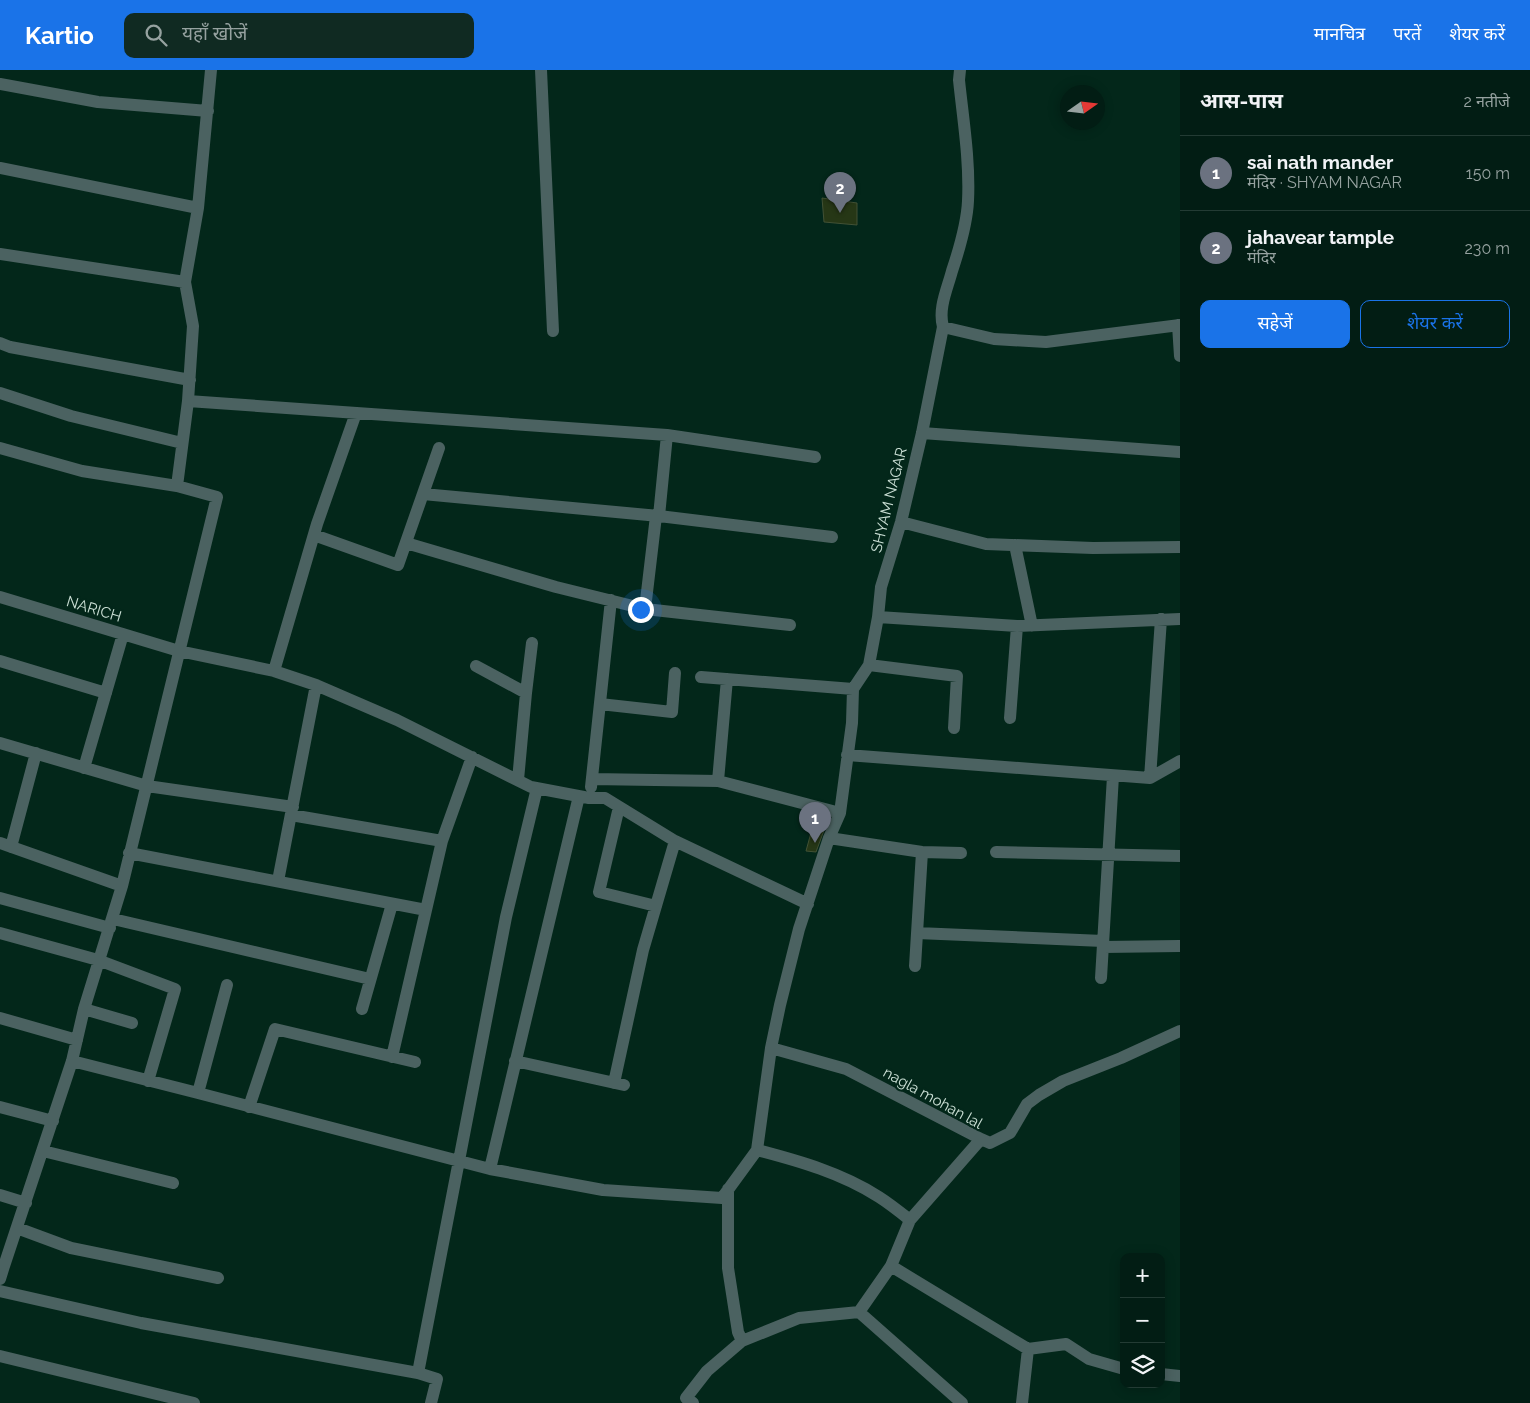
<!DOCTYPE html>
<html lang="hi">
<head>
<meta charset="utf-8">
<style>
	body { margin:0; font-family:Raleway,"Noto Sans Devanagari",sans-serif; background:#102a22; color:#f1f3f6 }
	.controls { position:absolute; right:15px; bottom:15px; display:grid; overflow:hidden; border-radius:10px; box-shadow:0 2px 12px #0003 }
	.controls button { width:45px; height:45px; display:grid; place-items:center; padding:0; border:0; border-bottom:1px solid #233b34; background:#021d14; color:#f1f3f6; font:25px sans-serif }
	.compass { position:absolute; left:1060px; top:15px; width:45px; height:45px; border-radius:50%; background:#021d14; box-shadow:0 2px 12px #0003; rotate:76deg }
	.you { position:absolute; left:640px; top:539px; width:18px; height:18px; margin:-12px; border:4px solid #fff; border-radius:50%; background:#1a73e8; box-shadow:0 0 0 8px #1a73e833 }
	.badge { display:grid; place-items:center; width:32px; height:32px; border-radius:50%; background:#1a73e8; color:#fff; font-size:16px; font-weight:700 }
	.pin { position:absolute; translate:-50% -41px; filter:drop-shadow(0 1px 2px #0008) }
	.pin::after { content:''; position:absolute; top:26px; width:18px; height:15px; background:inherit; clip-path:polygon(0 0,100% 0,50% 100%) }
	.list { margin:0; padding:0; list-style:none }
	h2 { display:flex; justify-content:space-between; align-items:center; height:65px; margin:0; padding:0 20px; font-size:21px }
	h2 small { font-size:16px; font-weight:400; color:#96a2a0 }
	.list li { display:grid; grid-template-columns:32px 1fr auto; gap:15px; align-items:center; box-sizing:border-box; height:75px; padding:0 20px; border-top:1px solid #233b34 }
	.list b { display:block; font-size:19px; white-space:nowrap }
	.list p { margin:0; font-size:16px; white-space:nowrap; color:#96a2a0 }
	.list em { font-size:16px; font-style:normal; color:#96a2a0 }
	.actions { display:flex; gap:10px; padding:15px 20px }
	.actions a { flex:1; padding:11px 0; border:1px solid #1a73e8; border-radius:10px; text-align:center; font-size:18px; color:#1a73e8 }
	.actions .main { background:#1a73e8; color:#fff }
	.icon { flex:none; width:28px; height:28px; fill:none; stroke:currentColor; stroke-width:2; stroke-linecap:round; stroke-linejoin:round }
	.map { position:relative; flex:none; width:1180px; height:1333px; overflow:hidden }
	header { display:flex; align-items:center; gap:30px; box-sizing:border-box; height:70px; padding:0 25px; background:#1a73e8; color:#fff }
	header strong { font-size:24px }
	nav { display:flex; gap:28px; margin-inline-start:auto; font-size:18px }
	.search { width:350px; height:45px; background:#102a22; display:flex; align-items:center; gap:12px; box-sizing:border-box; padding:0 18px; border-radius:10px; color:#96a2a0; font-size:19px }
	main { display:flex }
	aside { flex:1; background:#021d14 }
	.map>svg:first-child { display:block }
</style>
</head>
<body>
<header>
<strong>Kartio</strong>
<div class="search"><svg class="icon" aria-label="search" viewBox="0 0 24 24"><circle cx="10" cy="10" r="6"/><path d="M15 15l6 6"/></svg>यहाँ खोजें</div>
<nav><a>मानचित्र</a><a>परतें</a><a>शेयर करें</a></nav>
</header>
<main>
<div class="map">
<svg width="1180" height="1333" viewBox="0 0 1180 1333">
	<rect width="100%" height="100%" fill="#03271a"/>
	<path fill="#263716" stroke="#425135" d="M822 128 857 133V155L824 152Z
		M815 748 827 752 816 782 806 781Z"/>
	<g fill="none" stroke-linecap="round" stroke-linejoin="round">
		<path stroke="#4b6261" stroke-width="12" d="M541 0 553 261
			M0 14 98 32 208 41
			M0 98 198 138
			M0 184 185 212
			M1178 255 1180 286
			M943 257 994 269 1046 272 1180 255
			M0 273 10 277 190 310
			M0 323 71 346 182 373
			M188 331 667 365 815 387
			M922 363 1180 382
			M0 378 82 401 177 416 217 427 122 816 84 939 72 991 4 1196
			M177 416 188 331 193 256 185 212 198 138 211 0
			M423 424 659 446 667 365
			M659 446 832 467
			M901 452 986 474 1093 478 1180 477
			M314 465 398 495 439 378
			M406 473 556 517 645 539 656 446
			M1015 475 1032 556
			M0 527 179 581 274 601 316 615 397 650 531 717 589 728H605L675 771 643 880 614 1013
			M645 539 790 555
			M878 547 1017 556 1180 549
			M0 591 106 623
			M869 595 957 606 954 658
			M476 596 526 623 532 573
			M274 601 317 454 356 343
			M701 607 853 619
			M600 634 672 642 675 603
			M1010 648 1017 556
			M0 673 147 716 293 737
			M847 685 1150 708 1180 691
			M84 698 123 564
			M1150 708 1161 549
			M592 709 718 711 840 743
			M518 710 526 623
			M718 711 727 609
			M591 717 611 530
			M619 737 599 822 656 836
			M291 745 442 771
			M829 768 922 782 961 783
			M675 771 808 834
			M0 773 122 816
			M11 777 36 683
			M996 782 1180 786
			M129 783 426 840
			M278 811 316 615
			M0 828 110 858
			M113 849 370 909
			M0 863 98 890 175 919 148 1011
			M917 863 1103 871
			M1103 877 1180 876
			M915 896 922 782
			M1101 908 1113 706
			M84 939 132 953
			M362 939 392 834
			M0 948 77 970
			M771 978 846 999 981 1069 910 1150C900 1142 890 1134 879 1127 842 1103 799 1091 757 1080L771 978 780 935 799 859 829 768 840 743 852 653 853 619 869 595 878 547 881 517 901 452 922 363 943 257C938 238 947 220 952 201 959 180 967 153 968 131 970 91 963 49 959 10L960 0
			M392 987 442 771 472 687
			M72 991 198 1023 227 915
			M515 991 624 1015
			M198 1023 490 1099 603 1120 722 1128 757 1080
			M0 1037 53 1051
			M249 1037 275 959 415 992
			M981 1069 990 1073 1010 1063 1027 1034 1039 1025 1063 1011 1121 988 1180 961
			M43 1081 173 1113
			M490 1099 579 726
			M728 1119V1198L738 1262 742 1271
			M0 1125 26 1133
			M910 1150 891 1196 1028 1279 1066 1274 1089 1289 1124 1299
			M17 1158 71 1178 218 1208
			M0 1195 4 1196 0 1209
			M891 1196 859 1242 962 1333
			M0 1221 141 1253 418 1303
			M0 1286 194 1333
			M1161 1304 1180 1306
			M431 1333 437 1309 418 1303 506 847 537 718
			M693 1333 686 1328 707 1301 742 1271 799 1248 859 1242
			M1022 1333 1028 1279"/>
	</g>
	<g text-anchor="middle" stroke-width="4.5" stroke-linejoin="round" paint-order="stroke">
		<g font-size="15" fill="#cce0d6" stroke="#03271a">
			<text transform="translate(889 430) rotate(-76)" y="5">SHYAM NAGAR</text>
			<text transform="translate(94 539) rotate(17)" y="5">NARICH</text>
			<text transform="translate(933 1028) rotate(29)" y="5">nagla mohan lal</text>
		</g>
	</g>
</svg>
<div class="controls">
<button>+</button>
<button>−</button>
<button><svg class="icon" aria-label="layers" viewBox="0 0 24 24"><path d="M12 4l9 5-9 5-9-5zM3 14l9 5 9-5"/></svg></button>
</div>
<svg class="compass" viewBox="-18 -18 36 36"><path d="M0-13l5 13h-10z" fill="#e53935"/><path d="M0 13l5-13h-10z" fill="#96a2a0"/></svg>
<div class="you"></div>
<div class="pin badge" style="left:815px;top:773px;background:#6b7280">1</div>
<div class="pin badge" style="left:840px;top:143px;background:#6b7280">2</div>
</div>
<aside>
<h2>आस-पास<small>2 नतीजे</small></h2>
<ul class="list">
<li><span class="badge" style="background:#6b7280">1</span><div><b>sai nath mander</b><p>मंदिर · SHYAM NAGAR</p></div><em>150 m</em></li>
<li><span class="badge" style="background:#6b7280">2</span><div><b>jahavear tample</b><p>मंदिर</p></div><em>230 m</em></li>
</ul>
<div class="actions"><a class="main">सहेजें</a><a>शेयर करें</a></div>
</aside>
</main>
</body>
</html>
